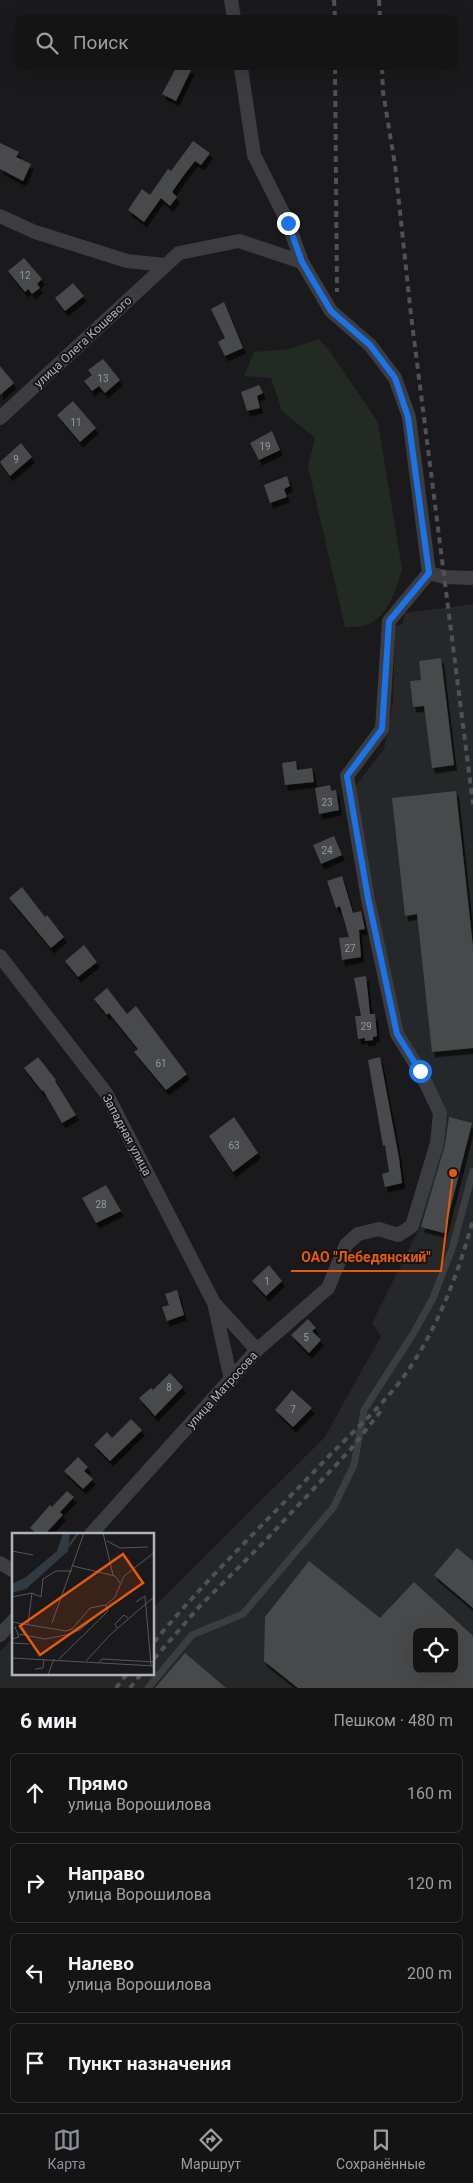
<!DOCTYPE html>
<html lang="ru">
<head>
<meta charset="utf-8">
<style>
	body { margin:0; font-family:Roboto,sans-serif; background:#1d1d1e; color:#f1f3f6 }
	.controls { position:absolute; right:15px; bottom:15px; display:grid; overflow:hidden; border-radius:8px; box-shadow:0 5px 20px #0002 }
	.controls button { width:45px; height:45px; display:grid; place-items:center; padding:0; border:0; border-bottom:1px solid #333334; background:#141415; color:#f1f3f6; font:25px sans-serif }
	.stop { position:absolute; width:15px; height:15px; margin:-11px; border:4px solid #1a73e8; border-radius:50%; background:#fff }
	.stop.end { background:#1a73e8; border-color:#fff; box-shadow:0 1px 5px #0008 }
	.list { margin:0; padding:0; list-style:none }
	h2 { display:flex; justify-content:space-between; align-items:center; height:65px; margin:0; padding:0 20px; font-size:21px }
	h2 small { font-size:16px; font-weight:400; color:#9d9ea0 }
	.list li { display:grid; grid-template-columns:32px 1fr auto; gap:15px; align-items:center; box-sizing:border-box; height:80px; margin:0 10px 10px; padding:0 10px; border:1px solid #333334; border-radius:8px }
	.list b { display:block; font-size:19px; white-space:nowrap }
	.list p { margin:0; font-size:16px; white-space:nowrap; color:#9d9ea0 }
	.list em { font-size:16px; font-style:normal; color:#9d9ea0 }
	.icon { flex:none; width:28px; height:28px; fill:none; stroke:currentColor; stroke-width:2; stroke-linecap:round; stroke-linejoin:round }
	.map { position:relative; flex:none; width:473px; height:1688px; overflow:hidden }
	.search { position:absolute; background:#141415; box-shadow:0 5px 20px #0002; left:15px; right:15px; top:15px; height:55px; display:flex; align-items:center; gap:12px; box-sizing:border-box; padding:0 18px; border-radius:8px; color:#9d9ea0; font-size:19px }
	.sheet { height:425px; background:#141415 }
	nav { display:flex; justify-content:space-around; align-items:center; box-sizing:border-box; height:70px; border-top:1px solid #333334; background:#141415; font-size:14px; color:#9d9ea0 }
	nav a { display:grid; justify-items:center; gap:2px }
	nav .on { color:#8c9099 }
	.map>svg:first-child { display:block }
</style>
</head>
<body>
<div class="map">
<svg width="473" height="1688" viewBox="0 0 473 1688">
	<defs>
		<filter id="shadow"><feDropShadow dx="3" dy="5.5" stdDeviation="0" flood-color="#0009"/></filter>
	</defs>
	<rect width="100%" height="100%" fill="#1a1a1c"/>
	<path fill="#262729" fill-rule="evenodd" d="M473 604V1688H0V1652L14 1637V1674H154V1607L324 1438 381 1336 372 1323 420 1227 447 1119 428 1071 399 1026 355 787 384 749 393 702 395 626 403 624 404 613ZM417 1632H454V1669H417Z"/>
	<path fill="#222a23" d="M319 339 328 349 378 422 402 569C396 589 388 618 366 625 360 627 352 627 345 627L308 466 315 438 282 411 271 378 244 376 254 352 290 349Z"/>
	<path fill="#47494c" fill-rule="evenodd" filter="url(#shadow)" d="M176 68H192L176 101 162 94Z
		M193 141 210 153 201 165 195 161 184 175 172 192 177 197 170 206 161 198 144 222 128 210 142 189 150 195 168 169 171 171Z
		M0 143 19 152 16 157 31 164 23 181 0 169Z
		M24 258 42 279 37 284 40 288 32 294 28 289 25 292 8 271Z
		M73 283 84 296 65 311 55 298Z
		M224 302 243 348 225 356 218 342 225 338 211 309Z
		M103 359 120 380 105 393 99 386 92 391 84 381 92 375 88 370Z
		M0 366 14 383 0 395Z
		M259 385 263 393 257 396 260 408 247 411 241 392Z
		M73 401 96 428 80 442 57 415Z
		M272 431 280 450 259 460 250 443Z
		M21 443 32 457 10 476 0 462Z
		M287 476 290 486 284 489 287 497 270 503 264 485Z
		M441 658 454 765 432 768 424 706 413 707 410 681 421 680 419 661Z
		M296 761 297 770 312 768 314 782 285 785 282 763Z
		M330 785 331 791 336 790 339 810 319 814 315 788Z
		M456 791 473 947V1048L432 1052 417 914 405 916 392 798Z
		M334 836 342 855 321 864 313 845Z
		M342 876 353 913 361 911 365 929 359 930 361 957 342 960 339 938 349 937 340 906 336 908 327 881Z
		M22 887 45 917 47 915 64 937 51 948 9 898Z
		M84 945 97 962 78 977 65 961Z
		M366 976 370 1014H375L377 1036 373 1037V1040L365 1041V1038L358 1039 355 1016H361L354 978Z
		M107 988 127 1014 136 1006 187 1074 166 1090 134 1052 138 1049 109 1013 107 1015 94 999Z
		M38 1057 56 1080 55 1081 76 1115 62 1123 43 1090 42 1091 24 1068Z
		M380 1057 399 1158 402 1183 385 1187 382 1174 389 1172 385 1145 383 1146 368 1060Z
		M234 1117 258 1153 233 1172 209 1136Z
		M449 1117 472 1123 444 1233 421 1227 445 1145Z
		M106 1185 121 1211 96 1223 82 1198Z
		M269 1265 282 1281 266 1296 252 1281Z
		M177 1290 184 1315 167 1321 162 1307 169 1305 165 1294Z
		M308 1319 316 1328 312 1331 321 1340 309 1353 291 1335Z
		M170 1373 183 1387 155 1416 139 1398 151 1388 153 1390Z
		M292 1390 312 1408 293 1427 275 1410Z
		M131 1419 142 1430 110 1461 94 1445 107 1432 112 1438Z
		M78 1457 88 1467 84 1471 93 1479 83 1489 64 1471Z
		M67 1491 74 1497 60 1512 63 1515 45 1534H37L30 1528 50 1505 52 1507Z
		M457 1548 473 1561V1608L434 1575Z
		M309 1561 380 1618 414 1582 473 1636V1688H298L264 1661 265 1617ZM417 1632H454V1669H417Z
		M185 1653 226 1688H155Z"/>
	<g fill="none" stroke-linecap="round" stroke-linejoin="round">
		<path stroke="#3c3d41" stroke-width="7" d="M148 1688 192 1635 243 1614 333 1508 354 1465 364 1410 413 1334 433 1298 452 1249 473 1171"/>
		<path stroke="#3c3d41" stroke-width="14" d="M231 0 234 18
			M0 216 35 232 127 261 165 265
			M0 418 179 253 239 241 302 262
			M429 573 444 577 473 578
			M0 956 106 1093 214 1303
			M231 1380 214 1303 257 1350
			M91 1534 257 1350 328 1288 346 1245 358 1234 379 1229 398 1235 412 1226 437 1143 440 1113 420 1071 397 1034 368 899 347 776 382 729 389 621 429 573 409 417 395 378 370 345 331 311 302 262 288 223 254 155 241 68
			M0 1563 14 1571
			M0 1635 14 1620"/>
		<path stroke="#4f5156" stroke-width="4" stroke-dasharray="6 5" stroke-linecap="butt" d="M334 0 335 18
			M379 0 380 18
			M335 68 337 292
			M382 68 383 92 395 165 411 315 473 804
			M154 1642C208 1577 271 1517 330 1455 356 1429 386 1402 407 1372 439 1325 458 1274 473 1220
			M154 1659 199 1607 262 1544 350 1450 384 1407
			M116 1688 127 1674
			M130 1688 141 1674"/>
	</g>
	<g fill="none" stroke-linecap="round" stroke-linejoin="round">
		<path stroke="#1a73e8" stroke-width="6" d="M288 223 302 262 331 311 370 345 395 378 408 417 429 573 389 621 382 729 347 776 368 898 397 1034 420 1071"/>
	</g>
	<g text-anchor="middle" stroke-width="4" stroke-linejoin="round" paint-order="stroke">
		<g font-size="10" fill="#94989f">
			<text x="25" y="279">12</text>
			<text x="103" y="382">13</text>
			<text x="76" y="426">11</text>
			<text x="265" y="450">19</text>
			<text x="16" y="463">9</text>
			<text x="327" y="806">23</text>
			<text x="327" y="854">24</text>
			<text x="350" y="952">27</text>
			<text x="366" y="1030">29</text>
			<text x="161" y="1067">61</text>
			<text x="234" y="1149">63</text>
			<text x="101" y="1208">28</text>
			<text x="267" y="1285">1</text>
			<text x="306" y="1341">5</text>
			<text x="169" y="1391">8</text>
			<text x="293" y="1413">7</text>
		</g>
		<g font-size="12" fill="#aeb3bb" stroke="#151517">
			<text transform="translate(83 342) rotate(-43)" y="4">улица Олега Кошевого</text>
			<text transform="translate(127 1135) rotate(62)" y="4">Западная улица</text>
			<text transform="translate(222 1390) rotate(-48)" y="4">улица Матросова</text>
		</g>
	</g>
	<g transform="translate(12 1533)">
		<rect width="142" height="142" fill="#1a1a1c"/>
		<path d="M51 0H58L56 18 14 56 0 60V51L14 44 45 18Z" fill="#313a40"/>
		<path fill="none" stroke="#313a40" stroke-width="2.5" d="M56 14 66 0"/>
		<path fill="none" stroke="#55575c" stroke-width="1" d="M91 0 101 42M95 8 108 15 136 14M0 18 21 22M61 33 103 43 108 50M0 64 20 60M29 64 31 46 44 38H60M124 69 133 63 139 132M0 89 54 98 60 96 78 75 94 72 103 64 112 43 143 19M40 90 72 0M16 91 20 60 29 64M105 95 103 91 112 82 116 85M7 101 33 106 54 102 68 97 86 81M0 106 7 104 3 94M0 110 17 111M0 125 143 133M47 126 96 78 94 72M74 128 99 101 143 63M87 129 90 126 143 129M23 136 31 135 32 126M36 142 42 126"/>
		<path fill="#e8590c" fill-opacity="0.15" stroke="#e8590c" stroke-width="2.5" d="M111 21 131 50 28 122 8 93Z"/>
		<rect width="142" height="142" fill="none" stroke="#aeb3bb" stroke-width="2.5"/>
	</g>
	<path fill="none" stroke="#e8590c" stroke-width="2" d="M453 1173L441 1271H291"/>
	<circle fill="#e8590c" stroke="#151517" stroke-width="2" cx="453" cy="1173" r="5"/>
	<g font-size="14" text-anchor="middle" font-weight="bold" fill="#e8590c" stroke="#151517" stroke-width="4" stroke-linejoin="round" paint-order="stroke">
		<text x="366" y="1262">ОАО "Лебедянский"</text>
	</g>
</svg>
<div class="controls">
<button><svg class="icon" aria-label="locate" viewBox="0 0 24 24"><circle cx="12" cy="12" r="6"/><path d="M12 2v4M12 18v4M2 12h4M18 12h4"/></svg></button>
</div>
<div class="stop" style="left:420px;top:1071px"></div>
<div class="stop end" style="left:288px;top:223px"></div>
<div class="search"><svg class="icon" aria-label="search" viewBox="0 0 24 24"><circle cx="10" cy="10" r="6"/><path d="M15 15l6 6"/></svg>Поиск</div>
</div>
<section class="sheet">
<h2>6 мин<small>Пешком · 480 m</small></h2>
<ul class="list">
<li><svg class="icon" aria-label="ahead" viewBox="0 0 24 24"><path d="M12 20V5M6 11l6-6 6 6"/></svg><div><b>Прямо</b><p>улица Ворошилова</p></div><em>160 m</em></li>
<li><svg class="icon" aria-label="right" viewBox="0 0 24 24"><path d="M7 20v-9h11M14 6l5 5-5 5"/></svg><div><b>Направо</b><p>улица Ворошилова</p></div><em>120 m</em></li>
<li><svg class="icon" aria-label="left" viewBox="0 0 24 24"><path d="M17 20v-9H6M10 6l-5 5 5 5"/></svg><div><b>Налево</b><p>улица Ворошилова</p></div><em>200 m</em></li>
<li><svg class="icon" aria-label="arrive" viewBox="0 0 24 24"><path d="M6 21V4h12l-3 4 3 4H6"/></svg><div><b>Пункт назначения</b></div></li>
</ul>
</section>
<nav>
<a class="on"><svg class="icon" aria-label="map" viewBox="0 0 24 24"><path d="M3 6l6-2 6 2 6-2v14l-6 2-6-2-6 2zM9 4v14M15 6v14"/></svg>Карта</a>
<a><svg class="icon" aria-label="directions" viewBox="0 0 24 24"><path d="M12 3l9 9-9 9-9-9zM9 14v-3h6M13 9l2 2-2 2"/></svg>Маршрут</a>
<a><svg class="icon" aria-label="saved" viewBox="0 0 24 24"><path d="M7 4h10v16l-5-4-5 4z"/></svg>Сохранённые</a>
</nav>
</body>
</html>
